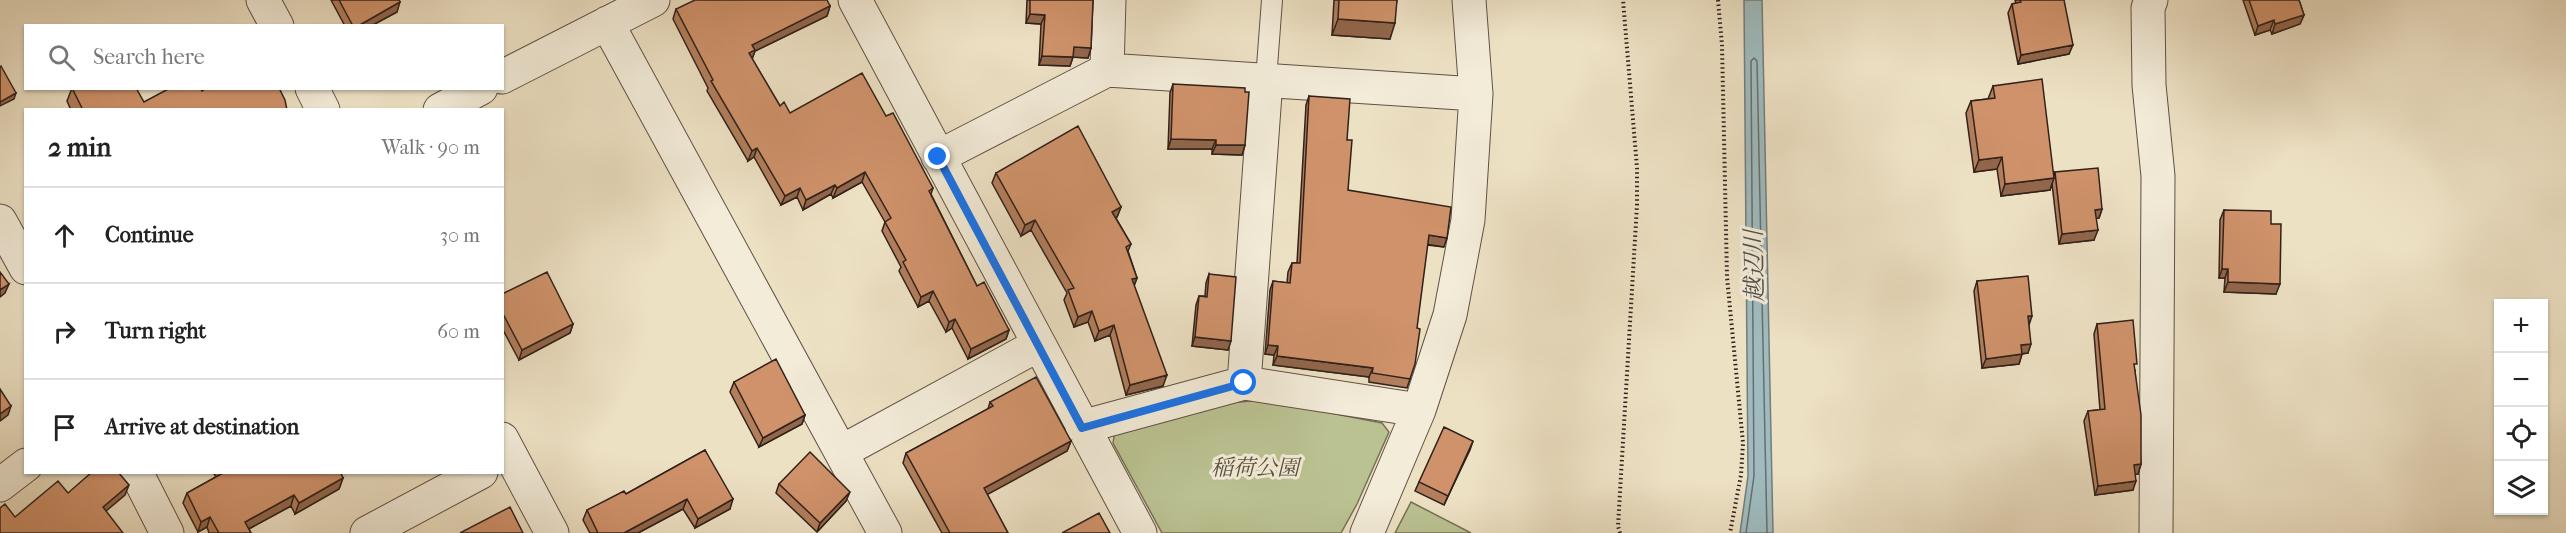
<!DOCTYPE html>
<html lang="en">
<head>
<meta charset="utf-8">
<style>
	body { margin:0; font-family:"IM FELL French Canon","Noto Serif JP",serif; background:#f6f6f6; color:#222 }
	.controls { position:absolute; right:18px; bottom:18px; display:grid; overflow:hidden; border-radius:0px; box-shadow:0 2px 4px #0004 }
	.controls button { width:54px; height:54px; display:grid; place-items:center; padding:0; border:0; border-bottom:2px solid #e0e0e0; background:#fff; color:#222; font:30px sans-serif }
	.stop { position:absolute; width:18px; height:18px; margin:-14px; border:4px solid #1a73e8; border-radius:50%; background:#fff }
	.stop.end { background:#1a73e8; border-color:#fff; box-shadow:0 2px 6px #0008 }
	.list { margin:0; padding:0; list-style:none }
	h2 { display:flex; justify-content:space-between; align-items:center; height:78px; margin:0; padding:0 24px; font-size:26px }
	h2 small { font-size:20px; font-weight:400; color:#767676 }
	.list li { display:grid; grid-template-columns:39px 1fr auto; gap:18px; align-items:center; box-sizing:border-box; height:96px; padding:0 24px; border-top:2px solid #e0e0e0 }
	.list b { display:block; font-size:22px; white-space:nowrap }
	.list em { font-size:20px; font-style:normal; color:#767676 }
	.icon { flex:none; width:33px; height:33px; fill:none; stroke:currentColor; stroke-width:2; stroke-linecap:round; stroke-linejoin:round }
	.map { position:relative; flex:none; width:2566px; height:533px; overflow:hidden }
	.search { position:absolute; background:#fff; box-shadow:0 2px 4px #0004; left:24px; top:24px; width:480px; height:66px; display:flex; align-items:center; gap:15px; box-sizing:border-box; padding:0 21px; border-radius:0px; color:#767676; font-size:22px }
	.panel { position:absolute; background:#fff; box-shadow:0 2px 4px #0004; left:24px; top:108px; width:480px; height:366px; border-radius:0px }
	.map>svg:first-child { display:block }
</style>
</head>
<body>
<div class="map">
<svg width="2566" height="533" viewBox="0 0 2566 533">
	<rect width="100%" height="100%" fill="#ede1c4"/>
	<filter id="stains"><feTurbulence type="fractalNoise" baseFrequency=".00333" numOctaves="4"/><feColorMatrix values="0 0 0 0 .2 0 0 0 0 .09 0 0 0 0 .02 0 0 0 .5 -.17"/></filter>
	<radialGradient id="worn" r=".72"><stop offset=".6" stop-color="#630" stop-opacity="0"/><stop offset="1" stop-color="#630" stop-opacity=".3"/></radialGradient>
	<path fill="#bbc292" stroke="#767256" stroke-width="1.5" d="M1264 400 1382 423 1389 432 1357 504 1341 533H1162L1113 443 1115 431 1227 403Z
		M1411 502 1471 533H1395Z"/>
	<path fill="#9fbbbf" stroke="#737d7d" stroke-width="1.5" d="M1744 0H1762L1773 533H1740L1748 476Z"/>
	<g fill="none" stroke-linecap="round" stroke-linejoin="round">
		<path stroke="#686e6d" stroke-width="1.5" d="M1746 533 1754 476 1751 61 1754 58 1757 61 1767 533"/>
		<g stroke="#605145" stroke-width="22">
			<path id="service" d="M1266 80 1272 0"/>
		</g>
		<g stroke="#605145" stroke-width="35">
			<path id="minor" d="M855 0 1140 533
				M2151 0 2148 8 2149 85 2158 176 2156 533
				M607 23 885 533
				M1107 70 1109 0
				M502 77 653 0
				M1266 80 1244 383 1419 410
				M440 110 481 88
				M938 157 1107 70 1476 94
				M1082 427 1244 383
				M841 452 1038 345
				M0 485 26 465
				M1367 533 1419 410 1450 315 1468 220 1476 94 1469 0"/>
		</g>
		<g stroke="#605145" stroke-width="35">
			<path id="tertiary" d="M263 0 277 26
				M312 88 323 110
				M0 221 26 268
				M502 439 552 533
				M136 472 167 533
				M367 533 481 472"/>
		</g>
		<path stroke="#31211b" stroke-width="4" stroke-dasharray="1.5 3" stroke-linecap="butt" d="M1718 0 1722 45 1727 277 1743 443 1741 475 1730 533
			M1620 533 1618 526 1637 205V168L1623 0"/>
		<use href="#service" stroke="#f3ecd9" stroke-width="20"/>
		<use href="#minor" stroke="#f3ecd9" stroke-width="33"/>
		<use href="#tertiary" stroke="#f3ecd9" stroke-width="33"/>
	</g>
	<path fill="#b27e5c" stroke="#31211b" stroke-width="1.5" d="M331 0H399L397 12 371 26H345Z
		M1027 0H1093L1091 48 1088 58 1073 57 1070 66 1039 65 1041 24 1026 23Z
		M1334 0H1397L1390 39 1332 35Z
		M2015 0H2064L2069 54 2018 64 2008 13 2012 4 2016 3Z
		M2243 0H2299L2304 15 2300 24 2272 34 2270 30 2255 35Z
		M830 6 827 16 755 51 752 59 780 106 790 113 886 116 933 188 931 194 977 286 1009 330 1006 339 968 359 952 328 946 332 929 301 918 307 899 271 901 267 882 231 885 222 862 182 833 198 831 194 803 210 797 197 781 205 754 157 748 161 707 91 708 88 673 19 676 9Z
		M1173 84 1245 145 1242 155 1212 154V149H1168L1170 93Z
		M1993 86 2054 175 2055 172 2102 209 2099 218H2096L2094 240 2059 244 2052 184 2050 190 2001 196 1997 169 1974 172 1966 113 1971 101 1988 99Z
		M72 88 144 102 202 91 287 110H71L67 101Z
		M1309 96 1347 140 1348 190 1444 247 1427 245 1410 379 1407 388 1369 382V377L1273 365 1274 355 1265 354 1270 290 1273 281 1287 283 1288 272 1292 263H1297L1306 105Z
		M996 173 1121 207 1117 217 1116 218 1131 244 1128 251 1137 278 1134 286 1163 386 1126 395 1110 335 1095 341 1088 322 1074 327 1064 300 1067 293 1031 230 1021 236 992 183Z
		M2224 210 2271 224 2276 294 2224 292 2225 278H2219L2220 220Z
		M1209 274 1228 350 1192 346 1196 305 1199 296H1205L1206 283Z
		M1977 281 2029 325 2028 353 2022 354 2019 364 1982 368 1974 291Z
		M502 294 573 324 570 333 519 360 502 328Z
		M2097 324 2135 370 2141 464 2138 474H2135L2133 490 2095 495 2084 421 2088 411 2100 410 2094 334Z
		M734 382 805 415 802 424 759 447 730 392Z
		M990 402 1071 441 1067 451 987 494 1008 533H942L903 463 906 453 988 409Z
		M1473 441 1444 505 1415 491 1419 482Z
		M705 450 730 509 695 528 683 509 638 533H590L583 520 587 510 626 494Z
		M213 472H340L343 478 339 489 295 514 291 506 249 529 251 533H209L207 527 198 532 183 503 187 493 216 477Z
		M779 484 846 501 817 532 776 493Z"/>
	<path fill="#91664b" stroke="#31211b" stroke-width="1.5" d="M400 2 397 12 371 26H358Z
		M830 6 827 16 755 51 752 59 746 63 752 45Z
		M1030 14 1045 15 1041 24 1026 23Z
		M2304 15 2300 24 2272 34 2275 24Z
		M1338 19 1395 23 1390 39 1332 35Z
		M2274 20 2270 30 2255 35 2258 26Z
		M2073 45 2069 54 2018 64 2021 55Z
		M1074 47 1091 48 1088 58 1070 57Z
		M1042 56 1073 57 1070 66 1039 65Z
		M16 93 14 99 0 106V102Z
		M1171 139 1216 140 1212 149H1168Z
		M1216 145H1245L1242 155 1212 154Z
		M757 148 754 157 748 161 752 151Z
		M2002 157 1997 169 1974 172 1979 160Z
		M865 172 862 182 833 198 837 188Z
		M2054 178 2050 190 2001 196 2005 184Z
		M835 185 831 194 803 210 806 200Z
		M800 188 797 197 781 205 785 196Z
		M1121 207 1117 217 1109 222 1112 212Z
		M2102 209 2099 218 2092 219 2095 210Z
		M1035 220 1031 230 1021 236 1025 225Z
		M2098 230 2094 240 2059 244 2062 234Z
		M1429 235 1447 238 1444 247 1425 244Z
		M2222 269H2228L2225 278H2219Z
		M1137 278 1133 288 1132 279Z
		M2228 282 2280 284 2276 294 2224 292Z
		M9 284 5 293 0 297V290Z
		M933 291 929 301 918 307 921 297Z
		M1092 311 1088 322 1074 327 1078 317Z
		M2028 316H2032L2029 325Z
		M955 319 952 328 946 332 949 322Z
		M573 324 570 333 519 360 522 350Z
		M1114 325 1110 335 1095 341 1099 331Z
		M1009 330 1006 339 968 359 971 349Z
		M1195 337 1231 341 1228 350 1192 346Z
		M2031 344 2028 353 2018 354 2021 345Z
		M1268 345 1278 346 1274 355 1265 354Z
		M2022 354 2019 364 1982 368 1986 359Z
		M1277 356 1373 368 1369 377 1273 365Z
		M1167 375 1163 386 1126 395 1130 385Z
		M11 406 8 415 0 421V414Z
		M805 415 802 424 759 447 763 438Z
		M1071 441 1067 451 981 498 984 488Z
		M1473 441 1470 450 1444 505 1448 496Z
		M2141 464 2138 474 2131 475 2134 465Z
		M343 478 339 489 295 514 299 503Z
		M2136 481 2133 490 2095 495 2098 486Z
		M129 485 125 495 99 517 103 507Z
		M850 492 846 501 817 532 820 523Z
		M294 495 291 506 241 533 245 522Z
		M687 499 683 509 638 533H624Z
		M733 499 730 509 695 528 698 519Z
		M210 517 207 527 198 532 201 522Z"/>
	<path fill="#cf926b" stroke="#31211b" stroke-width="1.5" d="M339 0H399L400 2 358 26H353Z
		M695 0H827L830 6 752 45 755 50 749 53 780 106 784 102 790 113 862 73 886 116 893 113 933 188 929 191 977 286 984 282 1009 330 971 349 955 319 949 322 933 291 921 297 903 262 906 260 885 222 891 218 865 172 837 188 835 185 806 200 800 188 785 196 757 148 752 151 711 81 713 80 676 9Z
		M1030 0H1093L1091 48 1074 47 1073 57 1042 56 1045 15 1030 14Z
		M1339 0H1397L1395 23 1338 19Z
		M2020 0H2064L2073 45 2021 55 2012 4 2021 2Z
		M2249 0H2299L2304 15 2275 24 2274 20 2258 26Z
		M1 66 16 93 0 102V67Z
		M2042 79 2054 178 2005 184 2002 157 1979 160 1971 101 1995 98 1993 86Z
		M1173 84 1245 88V92H1249L1245 145H1216V140L1171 139Z
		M72 88H136L144 102 170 88H201L202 91 206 88H279L285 100 287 110H83Z
		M1309 96 1350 99 1347 140H1352L1348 190 1451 207 1447 238 1429 235 1417 328 1420 329 1415 364 1410 379 1372 373 1373 368 1277 356 1278 346 1268 345 1273 281 1290 283 1292 263H1300Z
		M1078 126 1121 207 1112 212 1131 244 1126 247 1137 278 1132 279 1167 375 1130 385 1114 325 1099 331 1092 311 1078 317 1068 290 1074 288 1035 220 1025 225 996 173Z
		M2098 168 2102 209 2095 210 2098 230 2062 234 2055 172Z
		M2224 210 2271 211V224H2281L2280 284 2228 282V269H2222Z
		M0 272 9 284 0 290Z
		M547 272 573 324 522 350 502 312V294Z
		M1209 274 1236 277 1231 341 1195 337 1199 296 1207 297Z
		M2028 276 2032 316H2028L2031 344 2021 345 2022 354 1986 359 1977 281Z
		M2133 320 2137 364H2134L2141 415V464L2134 465 2136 481 2098 486 2088 411 2105 409 2097 324Z
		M776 359 805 415 763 438 734 382Z
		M1036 377 1071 441 984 488 1008 533H950L906 453 993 406 990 402Z
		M0 389 11 406 0 414Z
		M1444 427 1473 441 1448 496 1419 482Z
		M705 450 733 499 698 519 687 499 624 533H598L587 510 624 491 626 494Z
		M810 452 850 492 820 523 779 484Z
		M92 472H118L129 485 103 507 123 533H0V508L5 504 15 517 58 481 68 493Z
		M223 472H340L343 478 299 503 294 495 245 522 251 533H219L210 517 201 522 187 493 223 473Z
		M510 507 523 533H460Z
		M1099 513 1110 533H1062Z"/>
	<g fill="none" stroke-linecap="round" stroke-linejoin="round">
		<path stroke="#1a73e8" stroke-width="8" d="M938 157 1082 428 1244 383"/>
	</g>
	<g text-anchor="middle" stroke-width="6" stroke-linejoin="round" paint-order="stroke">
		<g font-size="22" font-style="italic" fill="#5a513f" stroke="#f3ecd9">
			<text x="1255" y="475">稲荷公園</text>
		</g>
		<g font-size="24" font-style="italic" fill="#524f4c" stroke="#f3ecd9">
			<text transform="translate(1754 266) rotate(-91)" y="8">越辺川</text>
		</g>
	</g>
	<rect width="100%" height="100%" filter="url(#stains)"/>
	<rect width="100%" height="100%" fill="url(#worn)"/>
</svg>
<div class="controls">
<button>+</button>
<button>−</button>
<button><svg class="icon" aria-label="locate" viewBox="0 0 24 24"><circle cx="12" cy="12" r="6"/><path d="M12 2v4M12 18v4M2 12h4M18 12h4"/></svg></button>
<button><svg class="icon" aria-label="layers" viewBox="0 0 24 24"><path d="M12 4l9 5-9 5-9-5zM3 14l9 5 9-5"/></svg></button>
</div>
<div class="stop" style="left:1244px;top:383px"></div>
<div class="stop end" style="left:938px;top:157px"></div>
<div class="search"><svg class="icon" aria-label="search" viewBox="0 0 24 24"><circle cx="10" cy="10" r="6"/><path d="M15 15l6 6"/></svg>Search here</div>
<section class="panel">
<h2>2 min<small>Walk · 90 m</small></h2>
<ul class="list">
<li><svg class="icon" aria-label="ahead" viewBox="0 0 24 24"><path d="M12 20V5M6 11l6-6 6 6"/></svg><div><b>Continue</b></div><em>30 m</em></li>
<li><svg class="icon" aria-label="right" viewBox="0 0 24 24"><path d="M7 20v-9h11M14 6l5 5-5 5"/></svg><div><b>Turn right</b></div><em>60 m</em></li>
<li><svg class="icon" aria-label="arrive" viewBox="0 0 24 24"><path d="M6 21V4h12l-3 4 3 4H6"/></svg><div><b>Arrive at destination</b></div></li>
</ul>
</section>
</div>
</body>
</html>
